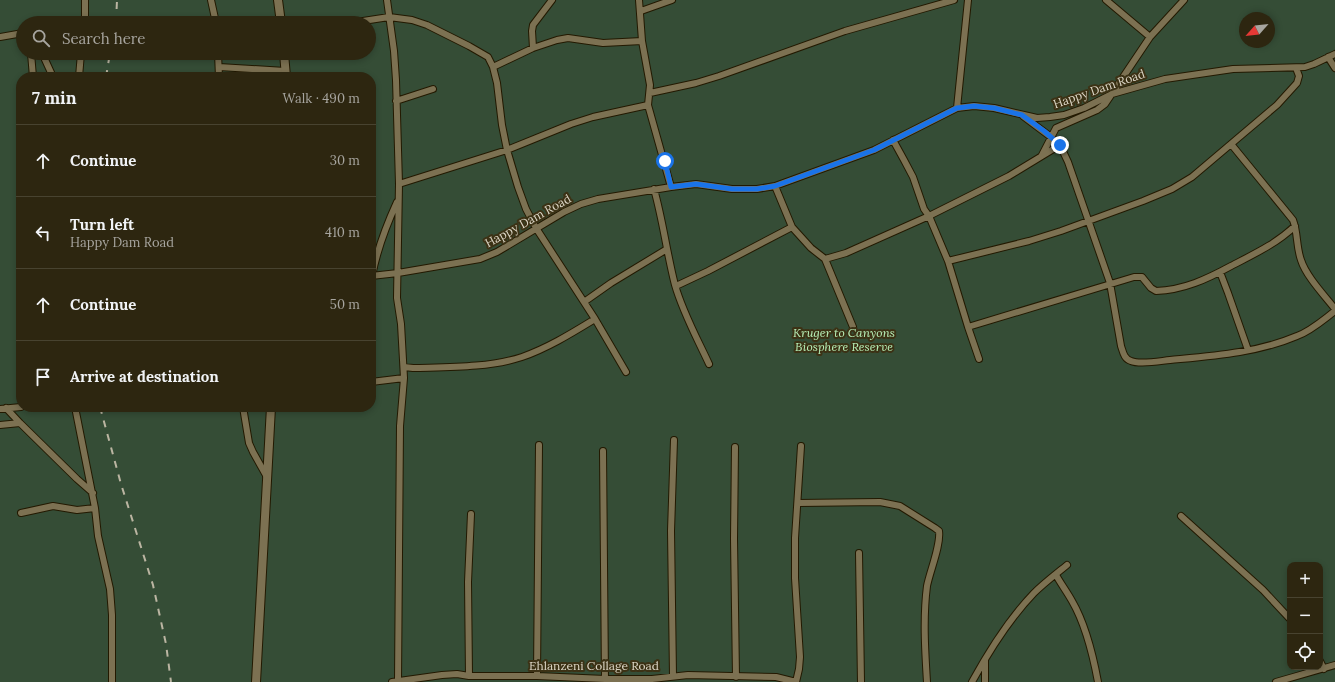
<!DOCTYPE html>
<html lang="en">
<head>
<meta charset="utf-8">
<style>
	body { margin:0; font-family:Lora,serif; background:#352e19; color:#f1f3f6 }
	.controls { position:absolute; right:12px; bottom:12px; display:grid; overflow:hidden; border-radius:8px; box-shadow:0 2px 6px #0003 }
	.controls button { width:36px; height:36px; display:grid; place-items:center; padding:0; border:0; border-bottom:1px solid #484330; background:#2d2610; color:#f1f3f6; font:20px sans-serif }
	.compass { position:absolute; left:1239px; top:12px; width:36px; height:36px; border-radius:50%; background:#2d2610; box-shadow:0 2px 6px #0003; rotate:243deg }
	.stop { position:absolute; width:12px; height:12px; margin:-9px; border:3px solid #1a73e8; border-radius:50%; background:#fff }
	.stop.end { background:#1a73e8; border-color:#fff; box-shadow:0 1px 4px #0008 }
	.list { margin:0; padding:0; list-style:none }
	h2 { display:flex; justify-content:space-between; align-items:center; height:52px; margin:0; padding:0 16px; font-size:17px }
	h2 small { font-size:13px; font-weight:400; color:#a7a59f }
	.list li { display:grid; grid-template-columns:26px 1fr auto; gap:12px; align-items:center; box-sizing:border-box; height:72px; padding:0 16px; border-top:1px solid #484330 }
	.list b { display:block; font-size:15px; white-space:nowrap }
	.list p { margin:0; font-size:13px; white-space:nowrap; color:#a7a59f }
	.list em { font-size:13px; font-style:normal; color:#a7a59f }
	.icon { flex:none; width:22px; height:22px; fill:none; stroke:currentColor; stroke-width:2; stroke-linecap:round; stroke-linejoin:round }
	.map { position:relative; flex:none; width:1335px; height:682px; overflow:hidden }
	.search { position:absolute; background:#2d2610; box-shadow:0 2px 6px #0003; left:16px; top:16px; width:360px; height:44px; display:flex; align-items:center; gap:10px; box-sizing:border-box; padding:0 14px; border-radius:22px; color:#a7a59f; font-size:15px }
	.panel { position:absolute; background:#2d2610; box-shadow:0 2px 6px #0003; left:16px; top:72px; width:360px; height:340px; border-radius:16px }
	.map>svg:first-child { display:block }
</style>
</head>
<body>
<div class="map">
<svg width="1335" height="682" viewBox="0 0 1335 682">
	<rect width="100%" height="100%" fill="#3c3215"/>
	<path fill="#354d36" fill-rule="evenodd" d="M0 0H1335V682H0ZM1245 18H1269V42H1245ZM23 23H369V53H23ZM21 77H371V407H21ZM1290 565H1320V667H1290Z"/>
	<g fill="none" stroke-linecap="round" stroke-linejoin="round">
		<g stroke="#231900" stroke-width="8">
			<path id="minor" d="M85 0V23
				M211 0 216 23
				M387 0 394 51 396 80 399 184 397 298 401 324 404 378 400 426 398 681
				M639 0 642 41 650 85 648 105 671 187
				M1106 0 1150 37
				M641 11 672 0
				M350 23 389 17 412 20 427 25 469 46 488 57 493 67 497 83 502 125 507 150 518 187 526 209 536 228 595 319 626 372
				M0 37 23 33
				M533 48 532 31 533 25 552 0
				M31 53 33 77
				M42 53 53 77
				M218 53 219 77
				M1328 57 1335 68
				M219 67 285 71
				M493 67 533 48 557 40 568 38 603 43 642 41
				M79 77 81 53
				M650 93 696 83 719 76 845 31 954 0
				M396 101 433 89
				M957 108 968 0
				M1023 116 1055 140 1060 145 1068 162 1110 283 1121 346C1123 352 1124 359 1131 361 1140 365 1160 361 1170 360 1212 356 1257 353 1297 336 1311 331 1323 320 1335 311
				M893 140 904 160 913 177 924 209 929 216 948 261 968 327 979 359
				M1231 144 1293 220C1298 233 1296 246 1301 260 1306 276 1324 295 1335 309
				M1042 155 1056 128 1097 110 1105 104 1150 37 1184 0
				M399 184 507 150 571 124 593 117 648 105
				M775 186 792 227 811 248 825 259 853 327
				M654 189C663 221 667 254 675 285 683 313 697 338 709 364
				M825 259 846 253 929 216 1009 176 1060 145
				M948 261 1029 241 1061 231 1143 201 1172 189 1192 177 1277 105 1297 83 1299 76 1296 68
				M1220 272 1228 293 1248 350
				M371 276 398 273 480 259 497 252 564 212 581 204 598 199 671 187 696 184 732 189H757L775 186 874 150 957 108 974 106 994 108 1037 118 1050 117 1064 115 1084 108 1112 94 1165 79 1233 69 1305 67 1314 64 1335 54
				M372 276C377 250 386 226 397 202
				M676 286 708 271 792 227
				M584 302 611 283 667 249
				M968 327 1134 277H1142L1151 288 1156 291C1184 290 1207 279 1231 266 1254 254 1276 244 1295 226
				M404 367 413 368C448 367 488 368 522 357 548 348 572 333 595 319
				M371 382 404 378
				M75 407 95 508 98 536 110 589 112 615V682
				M243 407 249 443 253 452 267 477
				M6 408 20 423
				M0 409 21 407
				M0 425 20 423 77 479 93 493
				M735 447 734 539 736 677
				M603 451 605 679
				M798 503 880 502 900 506 935 528 939 531C941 545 930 571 927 586 923 617 925 650 927 682
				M21 513 53 506 77 510 95 508
				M1181 516 1263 590 1290 619
				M859 553 861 682
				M1056 575C1061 584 1067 592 1072 601 1086 625 1093 655 1098 682
				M985 660V682
				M1320 661 1324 669
				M469 676 468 582 471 514
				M537 676 539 445
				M673 676 671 531 674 440
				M392 682 442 675 457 674 469 676H537L605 679H652L688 675 776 677 796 682 799 669 800 657 795 578V538L801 446
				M972 682C989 651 1009 619 1034 593 1044 583 1056 574 1067 565
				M1276 682 1335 665"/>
		</g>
		<g stroke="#231900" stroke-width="10">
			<path id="tertiary" d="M278 0 281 23
				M284 53 286 77
				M256 682 271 407"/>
		</g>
		<use href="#minor" stroke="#7c7152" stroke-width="6"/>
		<use href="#tertiary" stroke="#7c7152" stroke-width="8"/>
		<path stroke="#bbb5a2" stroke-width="2" stroke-dasharray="7 7" stroke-linecap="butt" d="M116 23 117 0
			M106 77 110 53
			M100 407 121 484 153 585 166 644 171 682"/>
	</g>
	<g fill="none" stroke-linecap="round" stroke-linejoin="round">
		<path stroke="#1a73e8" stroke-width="5" d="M665 161 671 187 696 184 732 189H757L775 186 874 150 957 108 974 106 994 108 1022 115 1044 131 1060 145"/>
	</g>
	<g text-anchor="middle" stroke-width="4" stroke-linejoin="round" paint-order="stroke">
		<g font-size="12" fill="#dcd6c6" stroke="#3c3215">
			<text transform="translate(1099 89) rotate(-19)" y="4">Happy Dam Road</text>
			<text transform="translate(528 221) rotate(-29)" y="4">Happy Dam Road</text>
			<text x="594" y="670">Ehlanzeni Collage Road</text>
		</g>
		<g font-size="12" font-style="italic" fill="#b7f0b8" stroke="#3c3215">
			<text x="844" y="337">Kruger to Canyons<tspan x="844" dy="14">Biosphere Reserve</tspan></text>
		</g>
	</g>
</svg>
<div class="controls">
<button>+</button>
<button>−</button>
<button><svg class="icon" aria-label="locate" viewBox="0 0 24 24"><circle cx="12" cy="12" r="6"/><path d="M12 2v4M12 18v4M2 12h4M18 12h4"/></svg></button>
</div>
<svg class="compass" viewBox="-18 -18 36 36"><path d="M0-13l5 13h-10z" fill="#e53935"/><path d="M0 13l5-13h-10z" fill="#a7a59f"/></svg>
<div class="stop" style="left:665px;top:161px"></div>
<div class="stop end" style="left:1060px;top:145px"></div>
<div class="search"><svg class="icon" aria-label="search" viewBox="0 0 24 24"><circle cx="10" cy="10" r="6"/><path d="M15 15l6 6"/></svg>Search here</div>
<section class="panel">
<h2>7 min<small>Walk · 490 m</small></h2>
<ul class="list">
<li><svg class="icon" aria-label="ahead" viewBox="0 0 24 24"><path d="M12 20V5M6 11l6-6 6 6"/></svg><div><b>Continue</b></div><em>30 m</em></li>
<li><svg class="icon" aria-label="left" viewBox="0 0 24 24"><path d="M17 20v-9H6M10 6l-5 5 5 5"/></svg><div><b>Turn left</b><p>Happy Dam Road</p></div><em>410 m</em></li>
<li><svg class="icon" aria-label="ahead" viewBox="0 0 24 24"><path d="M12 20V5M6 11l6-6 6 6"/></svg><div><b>Continue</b></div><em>50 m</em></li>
<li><svg class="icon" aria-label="arrive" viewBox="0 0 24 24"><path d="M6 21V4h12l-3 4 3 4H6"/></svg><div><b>Arrive at destination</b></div></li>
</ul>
</section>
</div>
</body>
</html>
